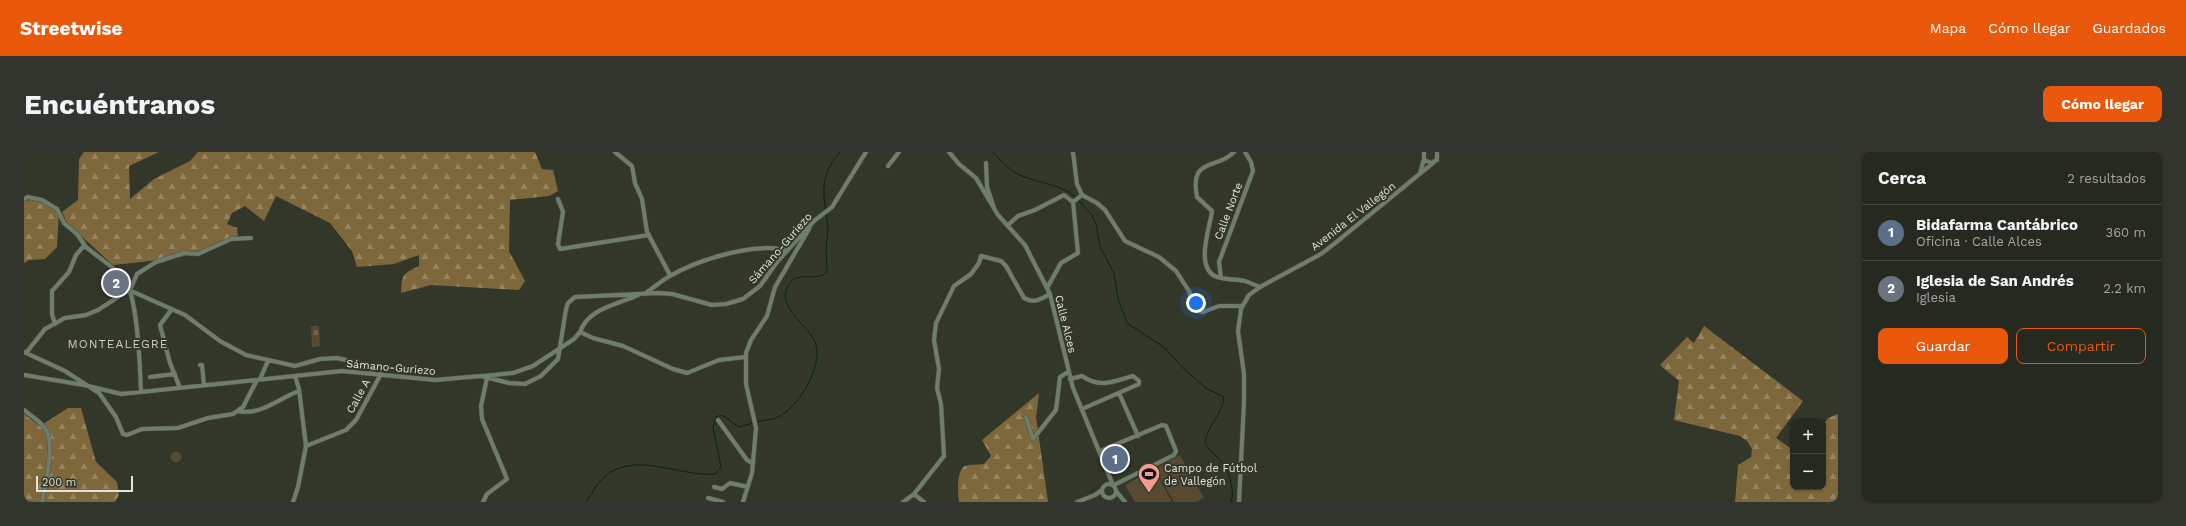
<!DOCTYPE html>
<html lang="es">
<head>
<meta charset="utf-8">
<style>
	body { margin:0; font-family:"Work Sans",sans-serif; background:#32352d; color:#f1f3f6 }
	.controls { position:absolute; right:12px; bottom:12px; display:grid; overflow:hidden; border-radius:8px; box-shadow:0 1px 3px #0004 }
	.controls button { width:36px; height:36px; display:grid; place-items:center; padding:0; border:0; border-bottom:1px solid #42453e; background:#262920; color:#f1f3f6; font:20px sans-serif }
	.scale { position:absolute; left:12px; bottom:10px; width:97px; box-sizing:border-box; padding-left:4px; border:2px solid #e1e4dc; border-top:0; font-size:11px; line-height:14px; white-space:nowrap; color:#e1e4dc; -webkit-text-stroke:3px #33372a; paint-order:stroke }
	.you { position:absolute; left:1172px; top:151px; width:14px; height:14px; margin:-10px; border:3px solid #fff; border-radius:50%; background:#1a73e8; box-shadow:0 0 0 6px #1a73e833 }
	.badge { display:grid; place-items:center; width:26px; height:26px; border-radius:50%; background:#ea580c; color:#fff; font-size:13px; font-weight:700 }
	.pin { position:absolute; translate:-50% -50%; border:2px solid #fff; box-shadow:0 1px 4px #0006 }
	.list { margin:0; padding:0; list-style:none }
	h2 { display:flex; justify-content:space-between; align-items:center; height:52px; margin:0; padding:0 16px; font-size:17px }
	h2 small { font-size:13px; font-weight:400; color:#a4a6a5 }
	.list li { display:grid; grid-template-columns:26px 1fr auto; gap:12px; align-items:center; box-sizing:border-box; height:56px; padding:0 16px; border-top:1px solid #42453e }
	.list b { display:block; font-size:15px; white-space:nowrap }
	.list p { margin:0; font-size:13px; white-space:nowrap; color:#a4a6a5 }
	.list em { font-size:13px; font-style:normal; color:#a4a6a5 }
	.actions { display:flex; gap:8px; padding:12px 16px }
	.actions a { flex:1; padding:9px 0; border:1px solid #ea580c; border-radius:8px; text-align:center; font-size:14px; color:#ea580c }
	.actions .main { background:#ea580c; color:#fff }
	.map { position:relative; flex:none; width:1814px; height:350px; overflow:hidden; border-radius:8px }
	header { display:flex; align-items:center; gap:24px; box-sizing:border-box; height:56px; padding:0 20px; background:#ea580c; color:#fff }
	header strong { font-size:19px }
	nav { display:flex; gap:22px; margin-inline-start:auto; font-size:14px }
	.intro { display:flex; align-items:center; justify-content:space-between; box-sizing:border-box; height:96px; padding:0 24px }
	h1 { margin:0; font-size:28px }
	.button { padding:10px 18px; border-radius:8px; background:#ea580c; color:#fff; font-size:14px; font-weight:700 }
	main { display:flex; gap:24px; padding:0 24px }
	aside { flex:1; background:#262920; border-radius:8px; box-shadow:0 1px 3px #0004 }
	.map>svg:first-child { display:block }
</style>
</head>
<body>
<header>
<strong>Streetwise</strong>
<nav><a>Mapa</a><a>Cómo llegar</a><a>Guardados</a></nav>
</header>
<div class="intro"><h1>Encuéntranos</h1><a class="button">Cómo llegar</a></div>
<main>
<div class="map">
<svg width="1814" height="350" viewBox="0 0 1814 350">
	<defs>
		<pattern id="forest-firs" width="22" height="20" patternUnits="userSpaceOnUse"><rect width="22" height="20" fill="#7e683b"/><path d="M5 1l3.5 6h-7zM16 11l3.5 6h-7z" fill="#968560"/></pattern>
		<pattern id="cemetery-stones" width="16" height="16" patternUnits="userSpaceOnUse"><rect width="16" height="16" fill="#574a30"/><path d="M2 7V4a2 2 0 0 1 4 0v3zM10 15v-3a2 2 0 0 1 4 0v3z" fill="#6f644d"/></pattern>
	</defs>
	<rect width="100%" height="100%" fill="#33372a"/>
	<path fill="url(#forest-firs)" d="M60 0H135L105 14 106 47 130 27 166 9 174 0H511L518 17 529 18 534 39 525 44 486 48 485 99 501 129 495 138 407 133 377 141C378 123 378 122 395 114V103L370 112 333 115 328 99 306 71 252 44 240 69 221 54 208 61 203 72 213 76 214 86 153 106 89 113 43 71 38 60 54 48 55 7Z
		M7 48 23 52 35 61 33 95 21 107 5 108 0 111V49Z
		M1680 174 1779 249 1752 286 1769 298V335H1799V274L1804 266 1814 262V350H1711L1714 313 1727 305 1728 297 1723 289 1716 284 1650 268 1655 229 1636 213 1663 185 1670 191Z
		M1015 241 1012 265 1024 350H935C934 342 932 318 941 314 945 312 954 313 960 312L967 304 958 288Z
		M44 256H57L72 310 93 330 95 343 91 350H0V262L16 274Z"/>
	<path fill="url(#cemetery-stones)" d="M287 174H295L296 194 288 195Z"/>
	<path fill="#574a30" d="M146.5 305a5.5 5.5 0 1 1 11 0a5.5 5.5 0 1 1-11 0Z
		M1156 303 1180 346 1172 350H1150L1131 317Z
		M1130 317 1148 350H1111L1101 333Z"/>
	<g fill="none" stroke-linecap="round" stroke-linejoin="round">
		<path stroke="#002514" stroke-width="1" d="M969 0C977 9 986 19 998 24 1017 32 1034 31 1052 45
			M1054 48 1068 63 1072 72 1076 95 1090 121 1094 147 1103 171 1141 196 1160 217 1183 237 1200 245C1199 261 1183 274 1181 291 1186 300 1194 304 1200 313 1206 322 1211 340 1207 350
			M802 58C797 35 800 19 816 0
			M732 270C740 268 749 268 756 264 776 253 802 210 790 188 781 171 763 163 761 143 768 112 789 133 803 120L802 97 804 76 802 61
			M562 350C567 342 573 332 580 325 611 298 655 325 691 322L697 315 689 275 692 265 698 263 715 275 729 271"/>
		<g stroke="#4f5346" stroke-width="5">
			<path id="minor" d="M591 0 608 14 611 31 618 47 623 80 646 123
				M925 0 935 12 952 26 974 63 1001 93 1026 142 1049 236 1089 333
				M1049 0 1053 32 1058 43 1073 51 1081 58 1101 89 1135 105 1152 119 1165 139 1170 154 1174 159 1179 160 1195 154H1218
				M1210 0C1194 18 1165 4 1173 45L1188 59C1186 76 1170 116 1193 125 1202 128 1212 127 1221 129 1226 131 1231 133 1236 135
				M1400 0V8L1407 11 1413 8V0
				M962 11 963 35 970 56
				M864 14 875 0
				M1396 21 1400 7
				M0 47 4 45 18 48 33 57 40 71 53 82 62 95
				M534 47 539 60 534 92 536 97 625 83
				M1049 50 1058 43
				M984 73 994 64 1011 58 1040 43 1049 50 1054 101 1037 111 1023 136
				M1197 126 1195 110 1229 19 1227 10 1221 0
				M106 138 113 122 132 110 160 101 174 102 207 87 227 86
				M623 140C631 135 638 128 646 124 673 108 733 89 763 99
				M148 157 136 173 146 211 156 236
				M31 172 28 162V139L45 120 52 103 59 95H62C75 106 89 114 100 127 114 143 116 217 117 240
				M556 180C565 155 595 153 616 142
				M0 200 41 219 75 241 92 265 99 282 103 283 118 277 154 276 184 266 209 262 219 255 233 228
				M2 201 21 177 41 166 62 163 74 158 105 138 161 163 196 189 222 203 271 214 296 207 313 206 335 211 344 215 350 221
				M176 213H178L180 233
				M0 223 60 233 97 242 318 219 411 228 457 224 485 231 501 232 517 224 534 207 542 157 544 151 551 145 634 141 648 142 688 153 702 152 719 147 736 134 753 110 790 69 808 55 842 0
				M460 224 489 221 509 214 550 187 556 180 569 186 599 194 649 217 663 221 695 208 722 205
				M126 225 151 222
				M236 227 244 209
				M1046 227 1058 224C1077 237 1090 229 1109 224L1115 229V232L1058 257
				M1095 241 1114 284
				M0 258C7 264 16 269 21 276 32 291 21 333 18 350
				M214 259C237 264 255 246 275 239
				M1002 265 1009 287 1032 258 1036 225 1044 220
				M694 268 723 308 728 311
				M282 294 322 278 332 268 357 222
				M1076 299 1138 273 1142 274 1152 299 1150 303 1090 333
				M1078 339a7 7 0 1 1 14 0a7 7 0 1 1-14 0Z
				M690 335 698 337 706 331 724 335
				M1092 339 1101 350
				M890 342 900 350
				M684 346 699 350
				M269 350 274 335 282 294 275 237 271 224
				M459 350 463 342 483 327 458 267 457 254 463 226
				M719 350 728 321 732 276 722 232V201L727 188 743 164 751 135 785 77 786 73
				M879 350 890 342 920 304 917 252 913 236 915 217 910 188 912 171 930 134 947 122 955 111 957 104 977 109 982 114 1000 146C1010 152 1017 147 1026 142
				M1053 350 1071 343 1078 338
				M1215 350 1220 250V222L1214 179 1217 157 1225 143 1236 135 1297 102 1310 92 1409 11"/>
		</g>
		<use href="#minor" stroke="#6e7d6c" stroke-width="4"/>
	</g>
	<defs>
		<g id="stadium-pin" transform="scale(1.15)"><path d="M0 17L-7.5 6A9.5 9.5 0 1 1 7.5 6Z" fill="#f59c91" stroke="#33372a"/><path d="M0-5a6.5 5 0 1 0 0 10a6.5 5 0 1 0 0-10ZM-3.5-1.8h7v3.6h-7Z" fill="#111"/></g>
	</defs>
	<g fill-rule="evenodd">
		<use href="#stadium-pin" x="1125" y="322"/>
	</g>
	<g text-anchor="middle" stroke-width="4" stroke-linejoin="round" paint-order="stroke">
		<g font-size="11" fill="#e1e4dc" stroke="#33372a">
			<text transform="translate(1204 59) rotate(-69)" y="4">Calle Norte</text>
			<text transform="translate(1329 64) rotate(-38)" y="4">Avenida El Vallegón</text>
			<text transform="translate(756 96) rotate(-49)" y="4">Sámano-Guriezo</text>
			<text transform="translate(1042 172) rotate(76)" y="4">Calle Alces</text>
			<text transform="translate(367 215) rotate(5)" y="4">Sámano-Guriezo</text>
			<text transform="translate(334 244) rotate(-61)" y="4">Calle A</text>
		</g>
		<g font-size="11" fill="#e1e4dc" stroke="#33372a" text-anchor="start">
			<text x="1140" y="320">Campo de Fútbol<tspan x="1140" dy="13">de Vallegón</tspan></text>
		</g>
		<g font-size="12" letter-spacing="1" fill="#cacfc0" stroke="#33372a">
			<text x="94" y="196">MONTEALEGRE</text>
		</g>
	</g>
</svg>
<div class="controls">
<button>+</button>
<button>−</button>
</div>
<div class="scale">200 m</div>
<div class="you"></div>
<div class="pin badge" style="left:1091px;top:307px;background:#5c6f8a">1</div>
<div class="pin badge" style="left:92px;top:131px;background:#6b7280">2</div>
</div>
<aside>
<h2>Cerca<small>2 resultados</small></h2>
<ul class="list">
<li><span class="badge" style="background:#5c6f8a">1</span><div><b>Bidafarma Cantábrico</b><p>Oficina · Calle Alces</p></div><em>360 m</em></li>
<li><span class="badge" style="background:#6b7280">2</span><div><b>Iglesia de San Andrés</b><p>Iglesia</p></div><em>2.2 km</em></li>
</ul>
<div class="actions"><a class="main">Guardar</a><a>Compartir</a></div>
</aside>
</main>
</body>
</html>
